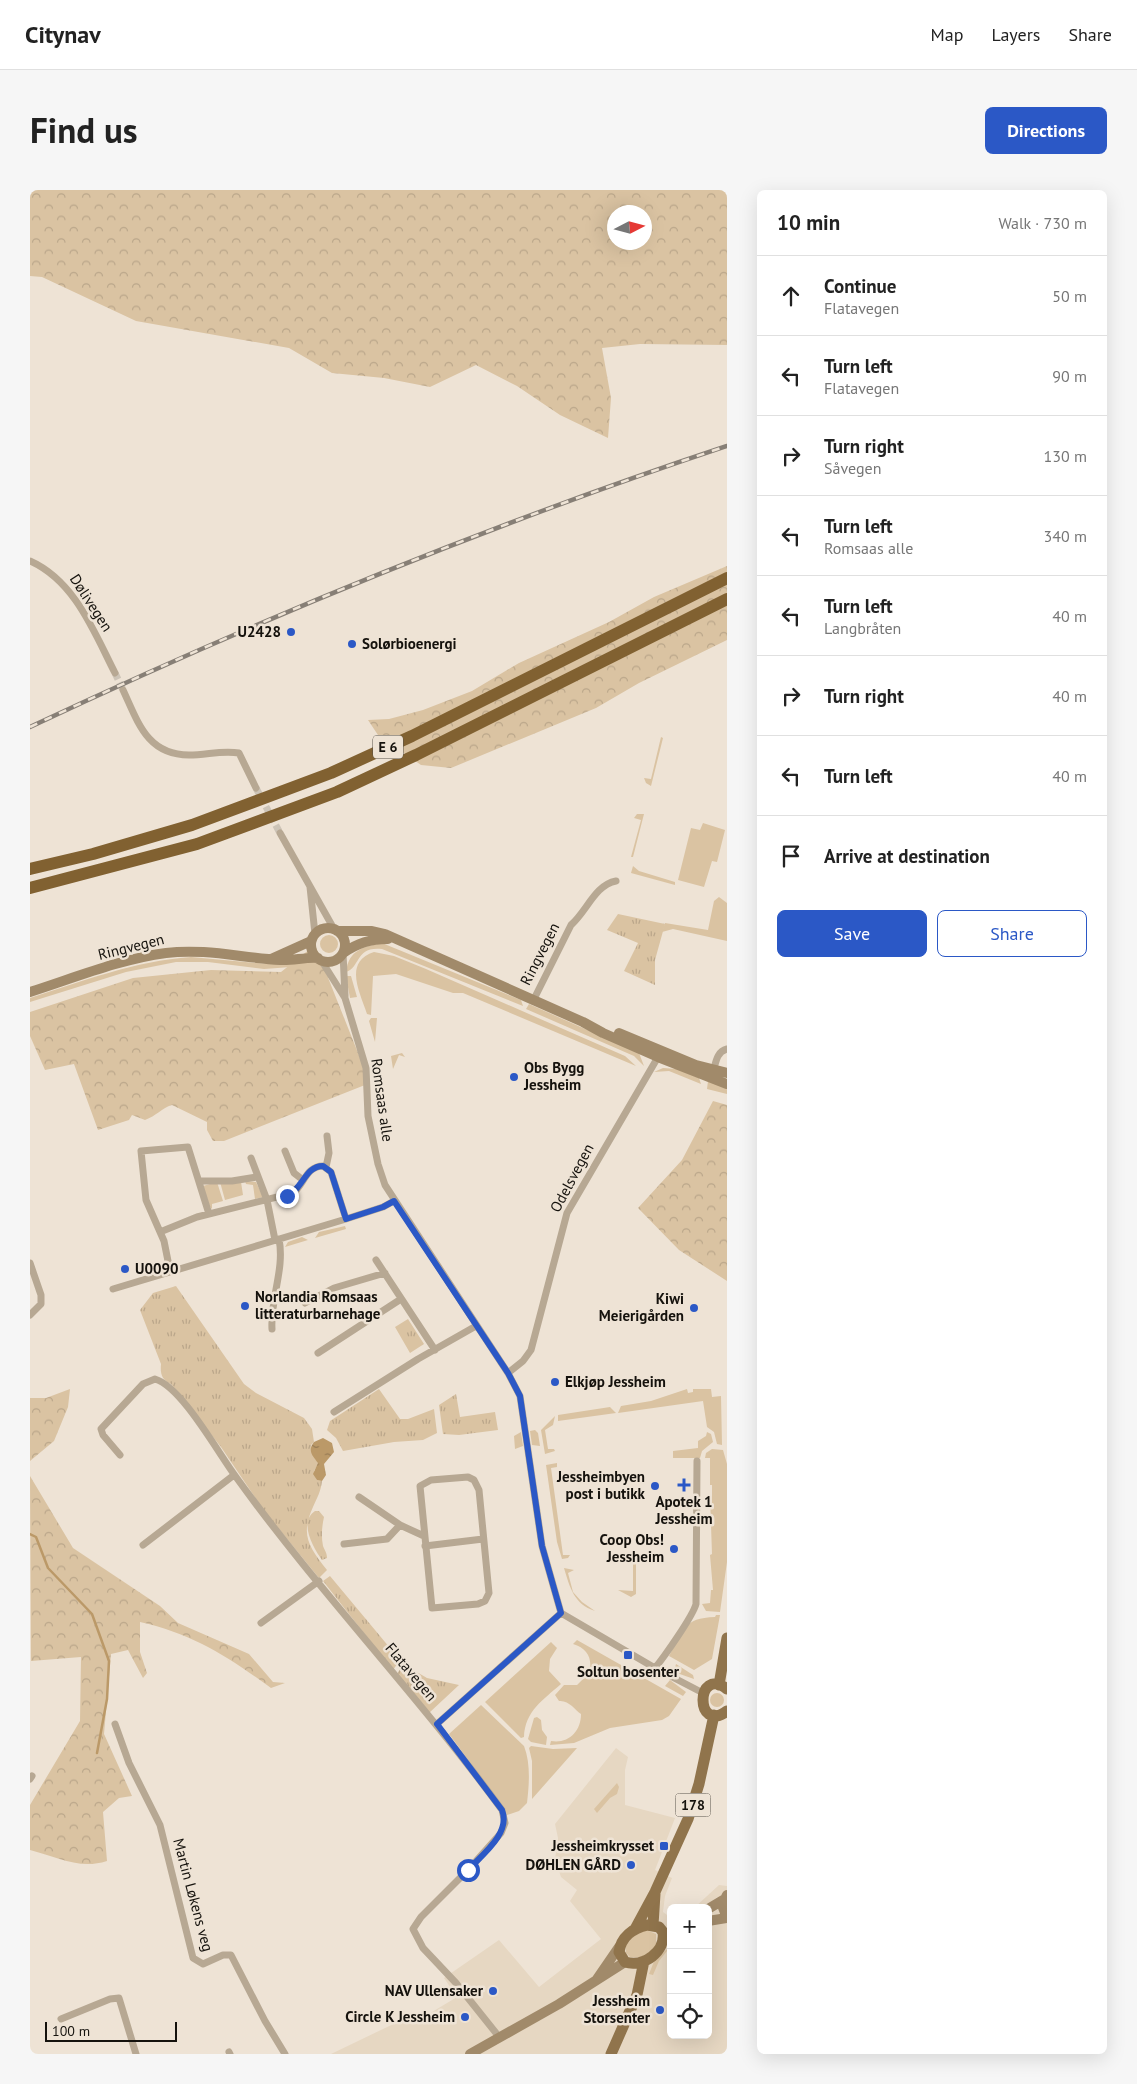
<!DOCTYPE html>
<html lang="en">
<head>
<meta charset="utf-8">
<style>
	body { margin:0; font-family:"PT Sans",sans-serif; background:#f6f6f6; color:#222 }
	.controls { position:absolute; right:15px; bottom:15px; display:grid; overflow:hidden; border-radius:8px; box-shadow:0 5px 20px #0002 }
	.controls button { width:45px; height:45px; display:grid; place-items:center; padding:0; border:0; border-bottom:1px solid #e0e0e0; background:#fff; color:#222; font:25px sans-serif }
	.compass { position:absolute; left:577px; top:15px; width:45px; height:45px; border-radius:50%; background:#fff; box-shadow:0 5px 20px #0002; rotate:84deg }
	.scale { position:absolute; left:15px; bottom:12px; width:132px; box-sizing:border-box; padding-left:5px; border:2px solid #15120d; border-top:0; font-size:14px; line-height:18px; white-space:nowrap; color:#15120d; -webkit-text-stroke:4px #eee3d5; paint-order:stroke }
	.stop { position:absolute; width:15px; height:15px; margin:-11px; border:4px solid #2b58c6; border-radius:50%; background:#fff }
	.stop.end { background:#2b58c6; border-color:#fff; box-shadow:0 1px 5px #0008 }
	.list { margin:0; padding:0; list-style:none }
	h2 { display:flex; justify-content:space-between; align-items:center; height:65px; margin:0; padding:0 20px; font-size:21px }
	h2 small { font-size:16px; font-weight:400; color:#767676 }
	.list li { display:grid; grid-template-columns:32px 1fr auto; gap:15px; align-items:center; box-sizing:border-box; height:80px; padding:0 20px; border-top:1px solid #e0e0e0 }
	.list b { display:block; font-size:19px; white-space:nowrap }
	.list p { margin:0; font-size:16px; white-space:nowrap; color:#767676 }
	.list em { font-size:16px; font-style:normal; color:#767676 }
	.actions { display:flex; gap:10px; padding:15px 20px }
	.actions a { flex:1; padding:11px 0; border:1px solid #2b58c6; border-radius:8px; text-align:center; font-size:18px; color:#2b58c6 }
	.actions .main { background:#2b58c6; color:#fff }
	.icon { flex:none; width:28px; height:28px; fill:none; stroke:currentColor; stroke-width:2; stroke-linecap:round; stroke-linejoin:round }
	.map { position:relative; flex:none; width:697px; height:1864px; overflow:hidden; border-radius:8px }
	header { display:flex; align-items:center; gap:30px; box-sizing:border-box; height:70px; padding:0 25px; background:#fff; border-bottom:1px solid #e0e0e0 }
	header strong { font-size:24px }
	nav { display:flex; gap:28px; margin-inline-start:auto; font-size:18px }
	.intro { display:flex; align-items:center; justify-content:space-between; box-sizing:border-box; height:120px; padding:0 30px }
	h1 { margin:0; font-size:35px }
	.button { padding:12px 22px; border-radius:8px; background:#2b58c6; color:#fff; font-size:18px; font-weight:700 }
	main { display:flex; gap:30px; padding:0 30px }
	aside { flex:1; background:#fff; border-radius:8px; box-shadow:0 5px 20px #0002 }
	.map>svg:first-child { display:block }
</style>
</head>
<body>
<header>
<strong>Citynav</strong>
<nav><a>Map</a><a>Layers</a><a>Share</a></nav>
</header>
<div class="intro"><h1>Find us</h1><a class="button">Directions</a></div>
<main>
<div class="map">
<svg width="697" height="1864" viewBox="0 0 697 1864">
	<defs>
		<pattern id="forest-crowns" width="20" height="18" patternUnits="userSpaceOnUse" patternTransform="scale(1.25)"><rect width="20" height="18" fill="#dac3a2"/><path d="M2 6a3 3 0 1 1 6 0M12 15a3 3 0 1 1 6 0" fill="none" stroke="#baa68a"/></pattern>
		<pattern id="park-tufts" width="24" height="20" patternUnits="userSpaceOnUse" patternTransform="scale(1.25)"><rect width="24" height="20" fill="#dac3a2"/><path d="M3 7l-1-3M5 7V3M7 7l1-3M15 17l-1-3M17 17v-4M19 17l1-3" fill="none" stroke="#baa68a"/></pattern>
		<pattern id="water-ripples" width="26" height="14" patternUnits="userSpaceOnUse" patternTransform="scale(1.25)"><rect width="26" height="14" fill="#bb9968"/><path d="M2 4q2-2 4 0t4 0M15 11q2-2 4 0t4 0" fill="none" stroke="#977b54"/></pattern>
	</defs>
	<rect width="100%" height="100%" fill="#eee3d5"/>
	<path fill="#e6d7c2" d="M586 1558 598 1567 595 1580V1615L645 1628 625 1680 642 1688 635 1706 633 1722 641 1728V1845H678V1718H664L689 1695 697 1696V1864H301L378 1827 382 1834 427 1807 414 1788 469 1750 509 1797 571 1749 540 1711 547 1700 531 1687 525 1669 528 1648 525 1634Z"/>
	<path fill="#dac3a2" d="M631 547 633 548 621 596 616 593 614 588 621 589Z
		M607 624H614L603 667H601L611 630 604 628Z
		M673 633 695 640 687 672 682 671 674 697 648 690 661 638 670 640Z
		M603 676 609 681 645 692V695L601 683Z
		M689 707 697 713V751L643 739 632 742 635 733 678 740 684 711Z
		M290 754a9 9 0 1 1 18 0a9 9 0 1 1-18 0Z
		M352 753 491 810 493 816 352 759C325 756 331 777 316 782 319 759 334 757 352 753Z
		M344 762 364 766 396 779 595 866 606 876 433 803H423L366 784 343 786 341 825 337 824C330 802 313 772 344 762Z
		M161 767 238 774 266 771 299 787 294 789 261 777 234 779 178 772H146L96 782 0 812V808C53 791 105 771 161 767Z
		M316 786H321L327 807 320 808Z
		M499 814 609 863 614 876 604 866 496 819Z
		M341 828H347L345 852 339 831Z
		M372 863 375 867 369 865 363 879 361 866Z
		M633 878 647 879 669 888 671 894 639 881 624 882Z
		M678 891 697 897V904L677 899Z
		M215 991 226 992 233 1007 225 1009 223 995 216 994Z
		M187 992 193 1011 182 1014V1019L180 1017 173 996Z
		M190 992H211L213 1005 195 1010Z
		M315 1036 316 1039 285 1048 289 1042Z
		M272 1047 278 1050 255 1057 258 1052Z
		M657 1199 658 1203 663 1202V1199H681L682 1207 691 1206 692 1255 687 1254 684 1242 677 1237 673 1211 588 1223 591 1216 621 1211Z
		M580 1217 586 1223 528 1231V1225Z
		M525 1226 523 1235 515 1240 518 1259H524L525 1261 515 1264 511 1240Z
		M505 1240 508 1243 510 1256 502 1255 500 1241Z
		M491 1242 493 1256 485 1259 484 1246Z
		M677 1242 681 1244 683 1252 672 1261 670 1268H643V1261L668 1258V1251L676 1246Z
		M682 1259 693 1260 697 1274V1372L690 1422 676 1421 672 1414 680 1413 681 1400H683L680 1365 682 1364 680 1306H682V1295H680V1268H675L676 1263Z
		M527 1273V1277L521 1278 533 1365H540L538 1368 532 1369 527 1352 516 1275Z
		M603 1374H606V1404L601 1407 588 1400 603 1401Z
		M534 1378 544 1380 538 1383 543 1402 552 1412 565 1421C544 1414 540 1398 534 1378Z
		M686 1425H690L682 1469 664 1480 639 1466C654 1440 653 1428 685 1427Z
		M547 1450 651 1509 639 1526 632 1530 580 1538 544 1553 520 1555 521 1551C538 1554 551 1542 551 1524 545 1520 539 1510 529 1511L525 1505 534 1495H547L559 1483C563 1470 558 1458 543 1454Z
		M521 1452 527 1458 520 1469 519 1481 531 1494C513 1510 495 1521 494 1547L491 1548 455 1512Z
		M646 1474 663 1485 664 1489 644 1482Z
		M640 1490 656 1502 653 1506 635 1496Z
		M680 1510a7 7 0 1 1 14 0a7 7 0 1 1-14 0Z
		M451 1515 494 1556C501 1574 499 1595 497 1613L489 1621 477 1625 475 1619 419 1544Z
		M507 1527 511 1530 512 1540 517 1547 516 1555 501 1552 498 1549 504 1528Z
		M501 1556 523 1559 547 1558 502 1609V1571L499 1558Z
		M587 1593 589 1597 587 1604 580 1608 567 1623 564 1619Z
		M616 1740 626 1744V1757L612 1767H600L596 1763V1755L605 1745Z
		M641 1756 629 1771 623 1785 619 1784 625 1769Z"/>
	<path fill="url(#forest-crowns)" fill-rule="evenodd" d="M0 0H697V155L610 154 572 158 581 208 578 248 530 225 487 196 446 175 400 197 354 188 302 183 259 158 106 131 12 87 0 86ZM614 22V52H584V22Z
		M697 376V450L609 493 566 518 421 578 391 575 348 545 338 530 359 529 393 520 442 501 489 473 579 432 624 407Z
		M285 755 340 893 194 951H183L177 940V932L142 915C132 918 126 926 115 930L102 925 99 930 68 940 44 874 15 880 0 846V822L103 788 181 780 251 782Z
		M683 911 697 915V1091L649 1060 608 1018 652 970Z
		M40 1199 38 1217 24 1251 0 1271V1208H16Z
		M0 1286 43 1358 130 1416 148 1433 219 1464 243 1492 255 1493 241 1498C197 1466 163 1444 110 1432V1462L117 1483 113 1488 98 1460 81 1464 74 1544 102 1606 89 1608 73 1622 77 1671C49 1680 28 1667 0 1660V1615L50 1531 51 1467 1 1471Z"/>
	<path fill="url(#park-tufts)" d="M588 724 635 734 625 770V795L594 781 608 753 577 740Z
		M146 1096 214 1194 226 1203 274 1228 282 1239 284 1252 281 1255 285 1269 289 1273 284 1281 287 1290 292 1291C291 1301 287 1308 283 1317 270 1345 279 1357 297 1380L289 1388 235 1322 191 1257 141 1194C132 1190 130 1184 131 1174L110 1120 123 1103Z
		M378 1129 394 1154 380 1163 365 1137Z
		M349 1199 370 1229H378L404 1219 407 1243 393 1250 364 1252 313 1261 306 1248 297 1240 300 1231Z
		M426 1204 430 1227 465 1222 468 1240 429 1245 413 1244 409 1215Z
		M285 1321H289L294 1327C292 1336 291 1346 293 1356 295 1361 297 1363 297 1368L292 1370C284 1359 268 1332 285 1321Z
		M300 1386 370 1470 363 1480 293 1391Z
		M373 1474 397 1488 429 1495 399 1523 367 1484Z"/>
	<path fill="url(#water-ripples)" d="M293 1248 302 1253 304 1262 294 1274 296 1285 292 1291 287 1290 283 1284 288 1273C283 1266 277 1261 284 1252Z"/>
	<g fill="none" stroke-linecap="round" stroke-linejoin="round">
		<path stroke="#bb9968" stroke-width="2.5" d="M0 1344 6 1347 18 1378 62 1424 79 1471 77 1509 67 1563"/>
		<path stroke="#cdc4b7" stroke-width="7" stroke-dasharray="7 3.5" stroke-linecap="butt" d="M85 483 93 500
			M226 598 250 643"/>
		<path stroke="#b7a893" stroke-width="7" d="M0 371C45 391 64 442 85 483
			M93 500C108 532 117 565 159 565 177 565 192 560 209 563L226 598
			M250 643 304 739
			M280 697 285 744
			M313 763 315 806
			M291 770 315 808 336 878 338 926 348 974 355 995 478 1183 490 1206 512 1356 531 1423
			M503 811 541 735C557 721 565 695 586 691
			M683 882C686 873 686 862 697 859
			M255 961 264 983 273 990
			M221 968 237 1010 245 1050
			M296 977 299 963 297 946
			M169 991H202L227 987
			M130 1042 167 1027 263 1003C274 995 276 976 293 976L301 982 316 1029
			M346 1070 405 1160
			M0 1073 11 1105V1114L0 1125
			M140 1081 134 1051 116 1010 111 961 158 957 179 1024
			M83 1099 316 1029 353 1017 364 1011
			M275 1113 304 1098 355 1083
			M242 1139C240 1109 255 1079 249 1049
			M288 1163 371 1109
			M478 1183 493 1171 501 1160 537 1023 628 867
			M304 1222 388 1169 446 1136
			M90 1265 73 1245 71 1239 113 1194 125 1189C152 1197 188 1263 206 1287 289 1402 388 1505 472 1620L475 1633 471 1643 438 1680 391 1727 383 1739 393 1758 426 1793 470 1848
			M438 1287 444 1290 449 1300 459 1403 455 1411 448 1414 402 1418 390 1296 401 1290Z
			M329 1307 370 1335 394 1346
			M314 1354 357 1349 370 1335
			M113 1355 204 1285
			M395 1356 453 1349
			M531 1423 625 1478 673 1503
			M231 1433 289 1391
			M625 1478C634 1467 663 1426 666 1414L667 1271
			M85 1534 99 1573 130 1635 163 1768 173 1774 193 1765H201L235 1831 255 1864
			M407 1534 531 1423
			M0 1589 2 1586
			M31 1829 80 1809 89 1808 106 1864
			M199 1862 200 1864"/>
		<path stroke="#a18a6a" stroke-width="10" d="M281 755a17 17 0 1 1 34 0a17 17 0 1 1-34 0Z
			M307 741H342L355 744 553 832 573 843 628 867 697 894
			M313 763C328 753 340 749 358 749
			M241 769 281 751
			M0 802C44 788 90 769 136 763 175 758 212 768 250 770 262 771 275 767 288 768
			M589 843 666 875 697 883
			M697 1705 692 1715 697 1728
			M678 1719 693 1710
			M678 1731 697 1728
			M567 1789 589 1757
			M440 1864 529 1814 595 1772"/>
		<path stroke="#90744c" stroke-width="11" d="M689 1495 697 1448
			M697 1499C665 1475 665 1545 697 1521
			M617 1735 629 1737 633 1742C636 1761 614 1778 595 1772L589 1762C591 1747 603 1738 617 1735Z
			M623 1735 625 1704
			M605 1739 625 1702 658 1629 669 1594 684 1525
			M581 1864 607 1805 614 1771"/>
		<path stroke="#816131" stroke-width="12" d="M0 679 63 664 162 635 301 583 382 546 697 388
			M0 698 167 654 307 602 386 565 697 409"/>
		<g stroke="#877f76" stroke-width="4.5">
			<path id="rail" d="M0 537C227 430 459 335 697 256"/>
		</g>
		<use href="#rail" stroke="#eee3d5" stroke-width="2.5" stroke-dasharray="8" stroke-linecap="butt"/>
	</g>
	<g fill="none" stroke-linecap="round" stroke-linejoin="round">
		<path stroke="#2b58c6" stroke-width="6" d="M257 1006C273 999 275 976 293 976L301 982 316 1029 353 1017 364 1011 478 1183 490 1206 512 1356 531 1423 407 1534 472 1620C481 1643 453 1664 438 1680"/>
	</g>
	<g fill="#2b58c6" stroke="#eee3d5" stroke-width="2">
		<circle cx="261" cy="442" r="5"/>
		<circle cx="322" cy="454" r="5"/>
		<circle cx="484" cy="887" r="5"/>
		<circle cx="95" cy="1079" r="5"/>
		<circle cx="215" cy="1116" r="5"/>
		<circle cx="664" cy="1118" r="5"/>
		<circle cx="525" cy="1192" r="5"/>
		<path d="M651.5 1287.5h5v5h5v5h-5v5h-5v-5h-5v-5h5z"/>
		<circle cx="625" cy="1296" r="5"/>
		<circle cx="644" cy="1359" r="5"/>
		<rect x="593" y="1460" width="10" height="10" rx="2.5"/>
		<rect x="629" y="1651" width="10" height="10" rx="2.5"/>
		<circle cx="601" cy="1675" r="5"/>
		<circle cx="463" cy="1801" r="5"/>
		<circle cx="630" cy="1820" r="5"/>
		<circle cx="435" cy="1827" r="5"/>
	</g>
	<g text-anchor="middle" stroke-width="5" stroke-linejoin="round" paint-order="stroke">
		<g fill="#eee3d5" stroke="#565149" stroke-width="1">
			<rect x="343" y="545.5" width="30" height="23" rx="4"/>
			<rect x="645.5" y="1603.5" width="35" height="23" rx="4"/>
		</g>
		<g font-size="14" font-weight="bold" fill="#15120d">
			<text x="358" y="562">E 6</text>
			<text x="663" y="1620">178</text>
		</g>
		<g font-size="15" fill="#15120d" stroke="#eee3d5">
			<text transform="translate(61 413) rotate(57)" y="5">Dølivegen</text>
			<text transform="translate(101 757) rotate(-14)" y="5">Ringvegen</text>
			<text transform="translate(510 764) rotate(-63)" y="5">Ringvegen</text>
			<text transform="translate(352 910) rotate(82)" y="5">Romsaas alle</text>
			<text transform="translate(542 988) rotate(-62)" y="5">Odelsvegen</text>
			<text transform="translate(381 1482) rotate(50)" y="5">Flatavegen</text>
			<text transform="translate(163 1705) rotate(75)" y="5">Martin Løkens veg</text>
		</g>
		<g font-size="15" font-weight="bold" fill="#15120d" stroke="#eee3d5" text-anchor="end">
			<text x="251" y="447">U2428</text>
			<text x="332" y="459" text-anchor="start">Solørbioenergi</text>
			<text x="494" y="883" text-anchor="start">Obs Bygg<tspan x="494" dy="17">Jessheim</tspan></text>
			<text x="105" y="1084" text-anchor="start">U0090</text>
			<text x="225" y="1112" text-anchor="start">Norlandia Romsaas<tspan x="225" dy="17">litteraturbarnehage</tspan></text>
			<text x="654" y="1114">Kiwi<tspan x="654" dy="17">Meierigården</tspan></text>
			<text x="535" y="1197" text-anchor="start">Elkjøp Jessheim</text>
			<text x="615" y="1292">Jessheimbyen<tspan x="615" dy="17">post i butikk</tspan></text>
			<text x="654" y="1317" text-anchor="middle">Apotek 1<tspan x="654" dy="17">Jessheim</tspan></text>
			<text x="634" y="1355">Coop Obs!<tspan x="634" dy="17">Jessheim</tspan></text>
			<text x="598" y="1487" text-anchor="middle">Soltun bosenter</text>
			<text x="624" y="1661">Jessheimkrysset</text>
			<text x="591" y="1680">DØHLEN GÅRD</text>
			<text x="453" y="1806">NAV Ullensaker</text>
			<text x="620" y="1816">Jessheim<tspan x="620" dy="17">Storsenter</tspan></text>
			<text x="425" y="1832">Circle K Jessheim</text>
		</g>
	</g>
</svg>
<div class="controls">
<button>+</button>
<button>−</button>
<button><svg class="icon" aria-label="locate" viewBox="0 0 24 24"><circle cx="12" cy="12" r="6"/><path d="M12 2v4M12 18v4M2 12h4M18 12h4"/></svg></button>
</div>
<svg class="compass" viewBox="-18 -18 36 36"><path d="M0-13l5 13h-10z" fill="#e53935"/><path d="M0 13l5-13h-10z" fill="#767676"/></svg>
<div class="scale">100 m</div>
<div class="stop" style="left:438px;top:1680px"></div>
<div class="stop end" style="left:257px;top:1006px"></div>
</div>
<aside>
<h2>10 min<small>Walk · 730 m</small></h2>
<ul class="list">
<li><svg class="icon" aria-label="ahead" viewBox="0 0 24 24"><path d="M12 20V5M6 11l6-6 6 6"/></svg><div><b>Continue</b><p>Flatavegen</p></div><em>50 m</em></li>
<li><svg class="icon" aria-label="left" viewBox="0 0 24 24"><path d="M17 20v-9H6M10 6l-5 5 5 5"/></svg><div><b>Turn left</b><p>Flatavegen</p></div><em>90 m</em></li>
<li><svg class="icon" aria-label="right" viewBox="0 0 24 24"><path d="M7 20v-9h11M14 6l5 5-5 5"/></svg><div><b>Turn right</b><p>Såvegen</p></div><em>130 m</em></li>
<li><svg class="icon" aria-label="left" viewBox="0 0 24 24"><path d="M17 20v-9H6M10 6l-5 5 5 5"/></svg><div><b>Turn left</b><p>Romsaas alle</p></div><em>340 m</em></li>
<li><svg class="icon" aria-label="left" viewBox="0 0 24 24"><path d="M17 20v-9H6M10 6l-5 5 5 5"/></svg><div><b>Turn left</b><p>Langbråten</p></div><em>40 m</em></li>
<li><svg class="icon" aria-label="right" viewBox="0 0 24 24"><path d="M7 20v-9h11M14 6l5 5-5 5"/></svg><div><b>Turn right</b></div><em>40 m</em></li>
<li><svg class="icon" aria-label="left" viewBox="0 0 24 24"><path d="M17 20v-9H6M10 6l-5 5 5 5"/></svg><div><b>Turn left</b></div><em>40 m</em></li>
<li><svg class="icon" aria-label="arrive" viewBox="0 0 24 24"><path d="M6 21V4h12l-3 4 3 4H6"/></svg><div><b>Arrive at destination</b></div></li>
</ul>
<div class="actions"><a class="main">Save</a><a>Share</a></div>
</aside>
</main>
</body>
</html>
